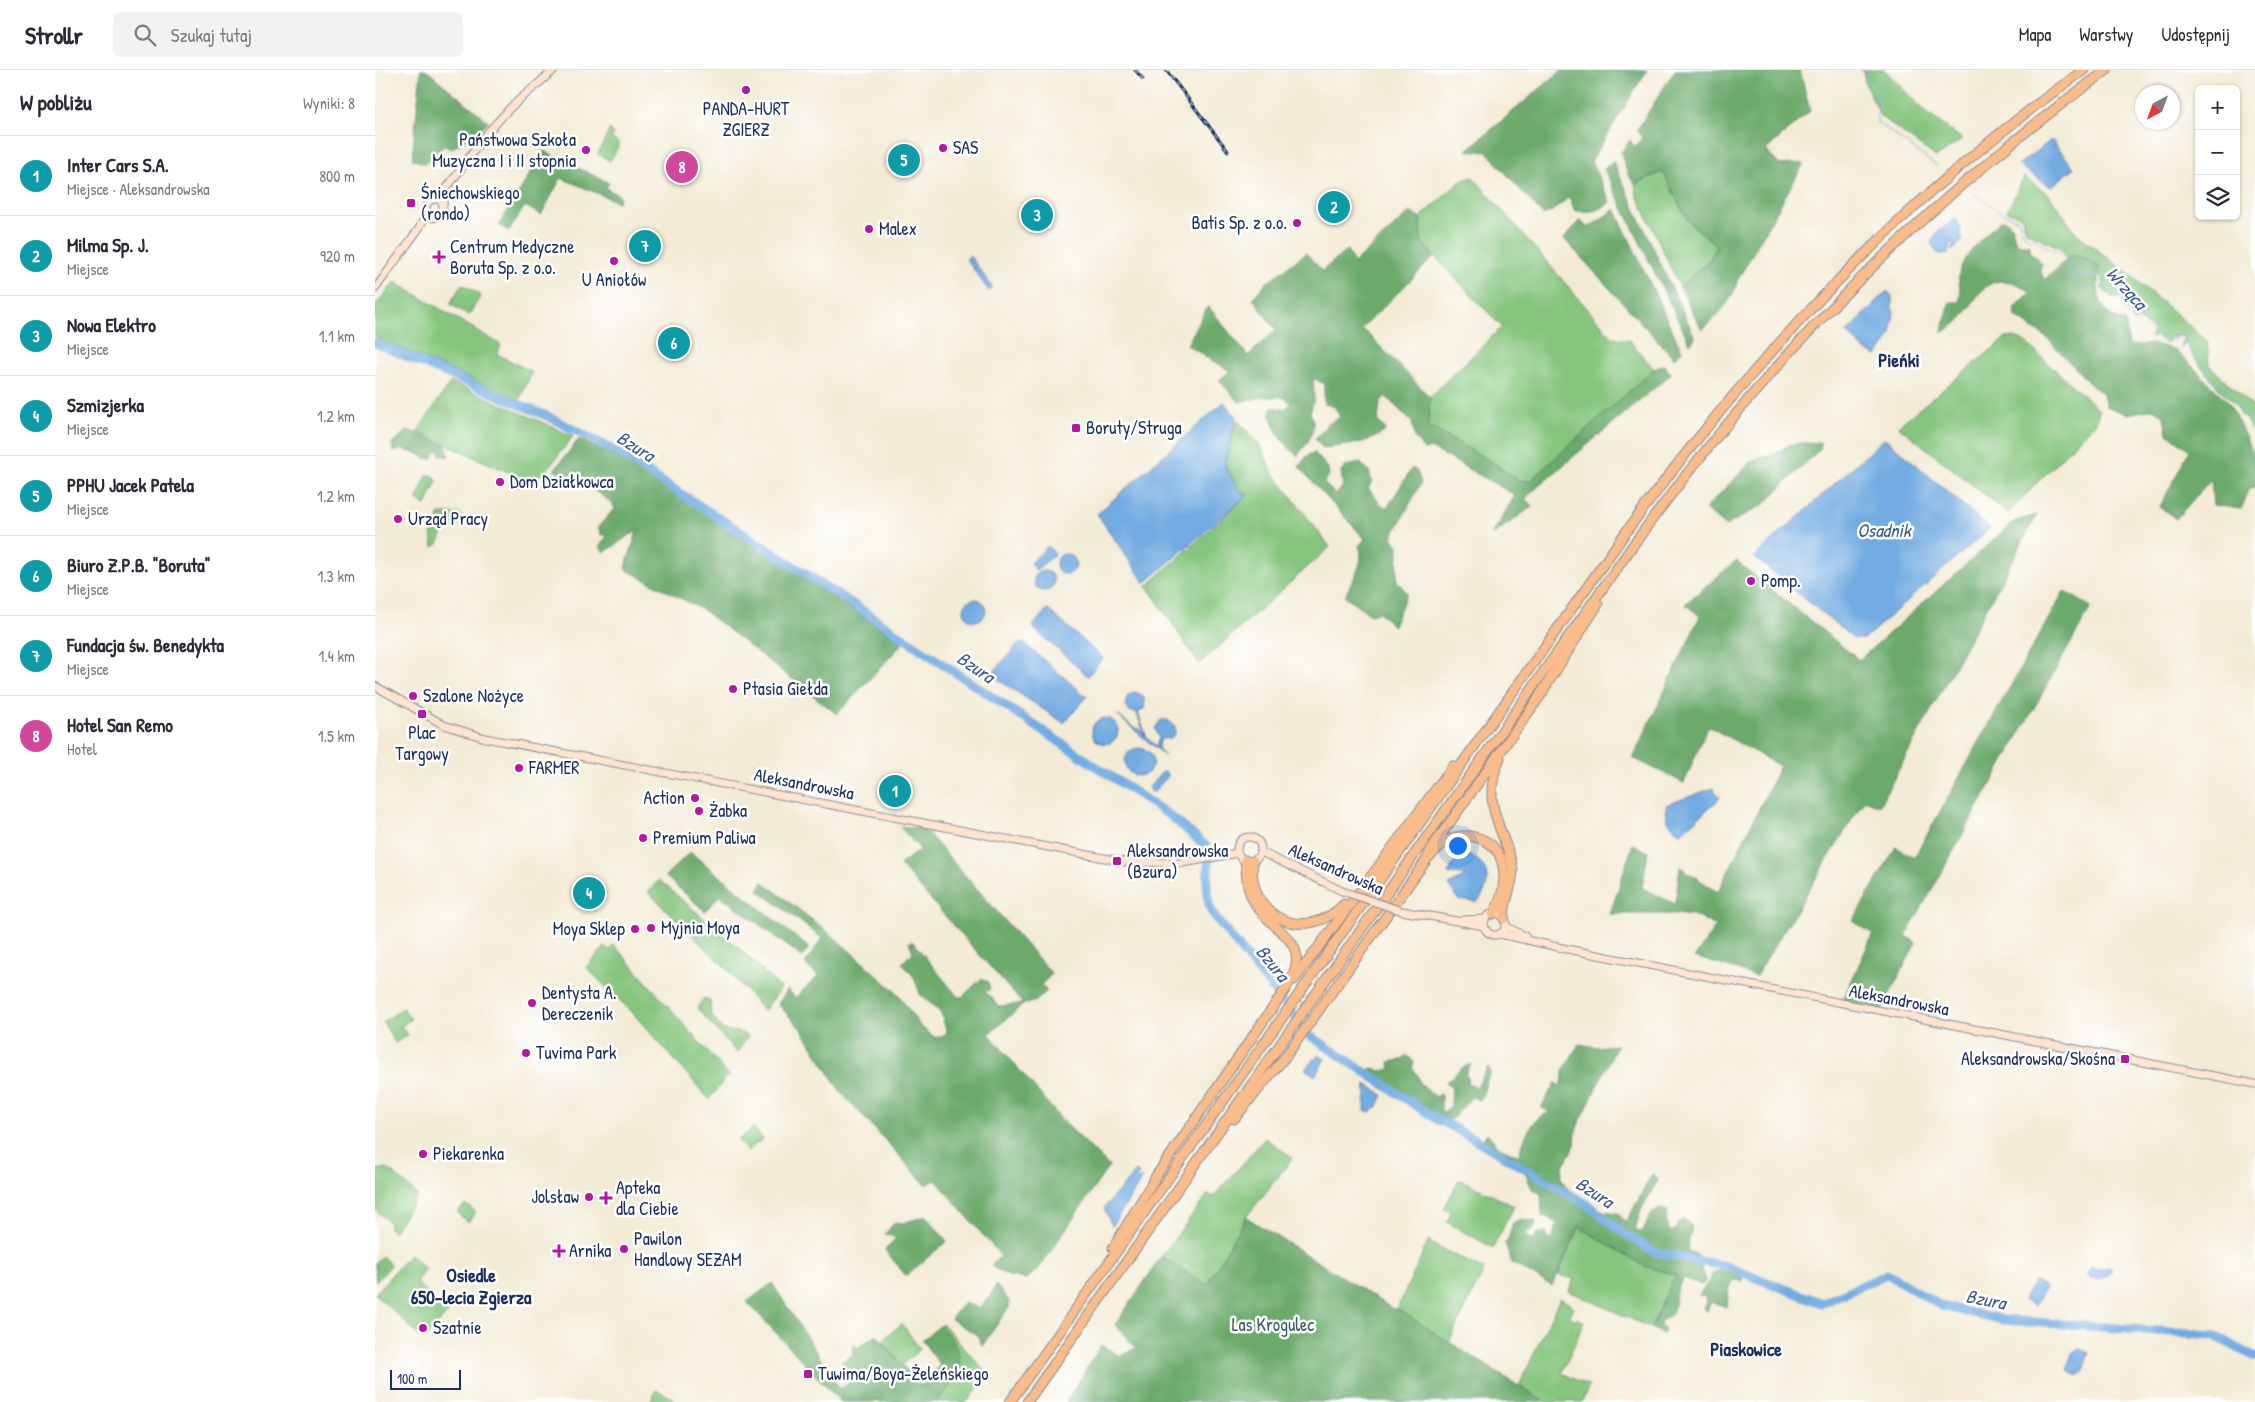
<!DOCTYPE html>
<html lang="pl">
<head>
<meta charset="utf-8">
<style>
	body { margin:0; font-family:"Patrick Hand",sans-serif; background:#f2f2f3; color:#2b2b33 }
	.controls { position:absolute; right:15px; top:15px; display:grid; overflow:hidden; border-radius:8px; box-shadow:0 1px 4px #0004 }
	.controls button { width:45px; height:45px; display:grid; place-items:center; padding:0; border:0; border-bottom:1px solid #e1e1e2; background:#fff; color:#2b2b33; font:25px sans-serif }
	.compass { position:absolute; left:1760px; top:15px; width:45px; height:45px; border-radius:50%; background:#fff; box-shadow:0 1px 4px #0004; rotate:221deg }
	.scale { position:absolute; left:15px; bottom:12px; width:71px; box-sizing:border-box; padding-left:5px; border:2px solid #1b2f5e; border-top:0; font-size:14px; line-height:18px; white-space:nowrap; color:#1b2f5e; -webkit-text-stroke:4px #fff; paint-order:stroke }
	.you { position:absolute; left:1082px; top:775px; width:18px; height:18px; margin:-12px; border:4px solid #fff; border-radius:50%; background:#1a73e8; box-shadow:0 0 0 8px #1a73e833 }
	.badge { display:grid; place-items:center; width:32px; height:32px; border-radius:50%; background:#b5179e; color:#fff; font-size:16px; font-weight:700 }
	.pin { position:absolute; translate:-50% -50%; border:2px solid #fff; box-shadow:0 1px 5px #0006 }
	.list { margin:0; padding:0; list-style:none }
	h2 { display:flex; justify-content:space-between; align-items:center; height:65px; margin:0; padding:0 20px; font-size:21px }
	h2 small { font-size:16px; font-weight:400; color:#7c7c81 }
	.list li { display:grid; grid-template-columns:32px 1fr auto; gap:15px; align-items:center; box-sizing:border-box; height:80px; padding:0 20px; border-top:1px solid #e1e1e2 }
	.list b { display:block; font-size:19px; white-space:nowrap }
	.list p { margin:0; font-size:16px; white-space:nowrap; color:#7c7c81 }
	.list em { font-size:16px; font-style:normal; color:#7c7c81 }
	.icon { flex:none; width:28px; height:28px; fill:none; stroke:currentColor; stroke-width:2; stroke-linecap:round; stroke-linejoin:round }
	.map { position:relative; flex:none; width:1880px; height:1332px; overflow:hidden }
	header { display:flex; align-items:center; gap:30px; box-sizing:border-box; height:70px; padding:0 25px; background:#fff; border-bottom:1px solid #e1e1e2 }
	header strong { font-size:24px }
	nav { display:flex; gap:28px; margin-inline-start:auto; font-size:18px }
	.search { width:350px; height:45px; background:#f2f2f3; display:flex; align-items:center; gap:12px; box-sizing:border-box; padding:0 18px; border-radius:8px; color:#7c7c81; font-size:19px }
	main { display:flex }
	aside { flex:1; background:#fff }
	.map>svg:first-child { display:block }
</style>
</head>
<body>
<header>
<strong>Strollr</strong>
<div class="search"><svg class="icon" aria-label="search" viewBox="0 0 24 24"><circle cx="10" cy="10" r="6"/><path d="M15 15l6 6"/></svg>Szukaj tutaj</div>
<nav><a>Mapa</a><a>Warstwy</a><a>Udostępnij</a></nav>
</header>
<main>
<aside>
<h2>W pobliżu<small>Wyniki: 8</small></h2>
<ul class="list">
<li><span class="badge" style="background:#0f9aa8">1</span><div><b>Inter Cars S.A.</b><p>Miejsce · Aleksandrowska</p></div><em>800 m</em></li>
<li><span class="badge" style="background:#0f9aa8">2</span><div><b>Milma Sp. J.</b><p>Miejsce</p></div><em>920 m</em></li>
<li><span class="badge" style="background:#0f9aa8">3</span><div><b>Nowa Elektro</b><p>Miejsce</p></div><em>1.1 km</em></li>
<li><span class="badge" style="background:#0f9aa8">4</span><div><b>Szmizjerka</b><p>Miejsce</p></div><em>1.2 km</em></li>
<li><span class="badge" style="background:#0f9aa8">5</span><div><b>PPHU Jacek Patela</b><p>Miejsce</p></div><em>1.2 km</em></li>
<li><span class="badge" style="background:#0f9aa8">6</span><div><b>Biuro Z.P.B. &quot;Boruta&quot;</b><p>Miejsce</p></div><em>1.3 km</em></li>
<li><span class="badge" style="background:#0f9aa8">7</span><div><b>Fundacja św. Benedykta</b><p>Miejsce</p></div><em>1.4 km</em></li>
<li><span class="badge" style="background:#d1479c">8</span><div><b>Hotel San Remo</b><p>Hotel</p></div><em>1.5 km</em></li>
</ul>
</aside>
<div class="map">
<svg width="1880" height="1332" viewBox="0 0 1880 1332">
	<rect width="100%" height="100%" fill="#fff"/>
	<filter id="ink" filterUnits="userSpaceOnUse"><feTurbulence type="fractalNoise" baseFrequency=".02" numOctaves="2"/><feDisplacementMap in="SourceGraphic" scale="10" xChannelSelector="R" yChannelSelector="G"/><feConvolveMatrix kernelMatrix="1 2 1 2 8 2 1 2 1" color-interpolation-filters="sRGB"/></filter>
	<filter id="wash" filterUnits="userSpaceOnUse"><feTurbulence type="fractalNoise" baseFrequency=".0096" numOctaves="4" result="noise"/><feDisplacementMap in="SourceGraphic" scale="20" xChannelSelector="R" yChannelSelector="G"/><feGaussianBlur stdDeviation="1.12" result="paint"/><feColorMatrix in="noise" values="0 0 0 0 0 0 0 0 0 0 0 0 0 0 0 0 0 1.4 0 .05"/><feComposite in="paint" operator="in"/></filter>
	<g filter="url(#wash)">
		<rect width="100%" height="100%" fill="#f3ebd5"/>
		<path fill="#85c57d" stroke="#507a6e" d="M1488 0H1510L1548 40 1587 69 1561 87 1506 47 1490 13Z
			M235 59 239 64 236 68 245 74 235 91 223 84Z
			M1288 102 1313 151 1342 176 1335 189 1305 217 1262 125 1260 114Z
			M1098 107 1237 267 1254 270 1279 299 1155 411 1143 410 1115 391 1053 356 1055 327 1127 257 1046 172 1045 148 1087 110Z
			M1649 107 1674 125 1702 164 1754 204 1832 271 1834 295 1880 339V366L1870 348 1865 346C1864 331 1849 326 1841 315 1834 305 1824 295 1817 284 1814 280 1815 277 1811 274L1807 278 1808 266H1796L1790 274 1782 266 1775 268 1779 260 1763 249 1759 252C1755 242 1748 238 1746 227H1737L1726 218 1729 214 1724 204 1698 199 1685 178 1651 161 1647 147 1632 141Z
			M20 212 126 275 122 284 157 302 144 330 0 267V236Z
			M87 214 106 225 94 245 75 234Z
			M1640 267 1651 273 1724 340 1721 352 1633 443 1523 356 1631 268Z
			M76 312 198 366 172 400 144 417 138 404 42 362Z
			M862 350 885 376 896 400 955 477 824 594 772 516 874 424 867 422 850 396Z
			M56 405 60 407 62 411 51 435 41 430 52 406Z
			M64 444H85L87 448 86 452 73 461 63 452Z
			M59 454 68 463 63 474 58 477 56 460Z
			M284 810 367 881 406 918 389 941 349 896 273 822Z
			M239 875 353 1005 334 1029 257 942 211 897 230 877 234 880Z
			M329 928 335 931 336 945 348 960 364 962 373 966 362 983 322 938Z
			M28 938 36 949 26 956 33 965 20 973 8 952Z
			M379 1058 388 1069 372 1081 363 1070Z
			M890 1068 918 1088 871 1147 832 1215 786 1187 833 1124 838 1127 842 1123Z
			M12 1098 43 1125 18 1162 13 1157 15 1153 0 1139V1100Z
			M1086 1110 1139 1136 1118 1178 1072 1152 1076 1143 1069 1139 1083 1111Z
			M90 1134 101 1142 93 1152 82 1143Z
			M1204 1157 1269 1196 1301 1205 1276 1258 1194 1221 1199 1209 1183 1205Z
			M1054 1170 1057 1174 1109 1200 1074 1272 1022 1239Z
			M35 1184 50 1199 41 1212 73 1243 48 1269 0 1224Z
			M7 1186 16 1195 1 1212 0 1193Z
			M1185 1228 1199 1237 1194 1247 1200 1250 1202 1248 1209 1252 1187 1303 1214 1316 1207 1332H1169L1144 1316Z
			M527 1254 545 1279 527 1295 547 1320 566 1296 547 1270 568 1254 613 1305 592 1332H519L504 1279 512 1266Z
			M281 1320 299 1328 297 1332H276Z"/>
		<path fill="#6caa6c" stroke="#446c65" d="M46 0H51L114 52 78 78 69 76 50 94 37 89Z
			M1187 0H1272L1216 91 1235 132C1224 142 1215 142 1200 141L1194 127 1179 140 1168 145 1112 82 1092 80Z
			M1300 0H1425L1435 41 1391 80 1404 95 1429 93 1362 211C1358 232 1342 245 1327 260L1305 217 1335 189 1342 176 1313 151 1288 102 1273 107 1260 114 1253 105 1246 83 1255 70 1260 77 1267 68 1262 60Z
			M169 81 234 113 231 118 245 126 243 132 186 108 166 145 150 136 134 161 124 155Z
			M1238 91 1320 268 1315 274 1229 99Z
			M1240 139 1307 281 1299 288 1189 169 1205 150 1213 158Z
			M1035 142 1045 148 1046 171 1059 187 987 258 1055 327 1053 356 1115 391 1143 410 1155 411 1279 299 1289 295 1296 304 1158 421 1150 429 1158 436 1117 465 1140 425 1056 378 1049 380 1040 368 1037 352 1010 326 1005 333 1003 351 1011 360C996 374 967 376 948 378L940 369 952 355 965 347 959 336 949 334V314L938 308 939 329 935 343C944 359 932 374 922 386 909 372 894 358 896 337L910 339 916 333 908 327H887L864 332 844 310 855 301 812 275 833 236 873 286 901 260 878 228 889 215 931 183 947 201 972 180 979 193Z
			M1627 150C1641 153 1636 161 1641 171L1645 175H1655V181L1667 193 1665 199 1669 210 1698 184 1713 189 1724 197C1721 223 1723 244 1750 252L1754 276 1779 274 1801 280 1854 333 1880 387V417L1875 418 1866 439 1838 435 1836 409 1801 449 1785 437 1814 381 1811 377 1792 363 1789 346 1778 339 1752 344 1731 336 1728 323 1717 316 1671 267 1641 247 1639 238 1655 223 1652 219C1599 190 1604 249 1567 262L1575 232H1584C1588 223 1583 214 1584 205 1585 188 1614 160 1627 150Z
			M33 360 70 375 74 384 73 387 65 385V379L60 383 57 389 50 388 42 383 30 381 32 378 18 382 17 373Z
			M204 369 263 397 528 573 462 644 328 540 250 499 262 462C249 466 242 476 229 482L224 477 233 465H226L223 457 240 438C229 422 197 409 179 400Z
			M1425 373H1446L1445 379 1389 434 1351 456 1330 439 1378 390 1398 385 1414 375Z
			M939 382 953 398 954 405 949 413 961 425 968 416 966 402 971 396 986 393 994 401 997 412 993 418 1005 434 1012 438 1037 398 1042 401 1046 413 1017 467 1023 476 1022 511 1032 523 1018 556 1004 542 996 545 970 526C977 510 991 493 984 476L990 469 924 397 932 386Z
			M1662 445 1504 736 1489 730 1381 906 1320 887 1341 856 1316 844H1235L1258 774 1273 782 1267 818 1300 834 1305 797 1343 822 1405 696 1333 656 1309 713 1258 688 1325 546 1310 534 1361 491 1484 590 1640 451Z
			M1689 521 1716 537 1531 865 1541 873 1506 941 1466 934 1498 864 1478 851 1521 777 1539 788Z
			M528 756 550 760 677 904 666 915 672 921 661 931 649 934 614 964 685 1048 734 1096 663 1200 651 1209 634 1206 615 1196 626 1186 561 1110 551 1115 466 1022 427 960 403 934 413 919 420 928 443 906 430 894 447 868 383 820 388 812 458 866 523 924 545 956 559 967H567L572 963 566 943 545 924 539 907 527 893 538 882 534 872H538L583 927H587L607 908 613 912 615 919 610 923 617 927 622 936 648 934 525 795 545 779 525 757Z
			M315 782 434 878 427 887 345 825 330 841 290 806Z
			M1204 974 1221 977 1242 975 1201 1060 1200 1075 1189 1094 1186 1107 1191 1117 1199 1124 1228 1141 1243 1143 1251 1153 1277 1104 1283 1110 1265 1142 1260 1161 1268 1162 1276 1144 1285 1139 1293 1141 1291 1151 1295 1162 1302 1159 1303 1153 1308 1149 1317 1156 1312 1180 1324 1186 1330 1211 1327 1215 1308 1208C1306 1213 1300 1221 1300 1227 1299 1238 1299 1247 1286 1250L1285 1254 1290 1259 1288 1264 1276 1258 1300 1205 1269 1196 1204 1157 1177 1216 1137 1193 1130 1173 1133 1170 1138 1153 1147 1149 1161 1151 1159 1158 1151 1163 1154 1169 1160 1170 1161 1164 1170 1162 1173 1170 1178 1166 1182 1153 1175 1148 1167 1146 1166 1124 1157 1119 1151 1105 1158 1101 1107 1071 1112 1063 1124 1077 1144 1086C1147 1073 1154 1055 1165 1047 1169 1044 1171 1045 1174 1041L1166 1038 1180 1013 1185 1016 1188 1008V1001Z
			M1032 985 1039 992 1037 998 1043 1006 1045 1014 1061 1027 1066 1024V1040L1068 1043 1076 1036 1077 1018 1070 1013 1087 998 1096 994 1090 1005 1093 1007 1092 1013 1102 1017 1113 997 1116 1003C1110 1011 1110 1021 1105 1030L1097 1027 1076 1050 1073 1049 1056 1042 993 1001 996 998 1007 1001 1016 999 1014 992 1026 990Z
			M551 1146 572 1171 531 1206 510 1180 521 1168 510 1164 520 1152 527 1153Z
			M871 1147 1018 1239H1022L1169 1332H764L761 1330 759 1332H691L726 1275 745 1286 761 1278 740 1255 786 1187 832 1215Z
			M1349 1199 1368 1206V1211L1359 1210 1354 1217 1352 1237 1336 1232 1332 1241 1328 1238 1331 1231 1328 1225 1324 1226C1327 1217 1335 1212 1338 1203Z
			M397 1213 465 1319 478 1310 466 1292 478 1285V1273L482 1278 502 1265 543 1314 548 1315 565 1295 547 1270 565 1256C595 1287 587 1302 562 1332H466L372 1232Z
			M621 1215 634 1231V1237L607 1276 604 1266 576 1249 588 1233 604 1238 614 1228Z"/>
		<path fill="#72abe1" stroke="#466da0" d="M1676 70 1680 73 1676 78 1681 75 1699 98 1676 117 1643 95Z
			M1580 148 1585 156 1587 171 1577 181 1578 173H1575L1573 184H1563L1556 173 1562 163Z
			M595 186 618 218 614 221 591 189Z
			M1512 221 1517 226V240L1519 241 1516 265 1502 286 1488 279 1472 262Z
			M849 332 861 347 849 396 866 423 872 425 770 513 722 444Z
			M1510 368 1615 458 1489 569H1479L1379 487Z
			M673 476 680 484 661 500 655 493Z
			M681 494a10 10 0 1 1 20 0a10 10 0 1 1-20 0Z
			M659 511a10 10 0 1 1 20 0a10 10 0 1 1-20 0Z
			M589 540a11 11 0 1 1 22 0a11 11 0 1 1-22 0Z
			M672 539 728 588 713 606 657 557Z
			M644 573 650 574 712 627 689 653 616 605Z
			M760 622 767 625 770 630 769 639 763 643 772 668 781 676 784 668 780 658 786 650H793L800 656V663L796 668 786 669 783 678 790 686 742 645 759 658 765 659 770 666 762 643 754 641 750 636 752 627Z
			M717 661a13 13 0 1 1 26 0a13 13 0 1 1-26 0Z
			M750 692a14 14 0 1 1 28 0a14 14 0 1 1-28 0Z
			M789 700 794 705 778 723 773 718Z
			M1338 718 1345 728 1305 764 1292 750 1291 735Z
			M1092 785C1115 791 1118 816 1102 832L1083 830 1074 815 1089 807V805L1073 804 1078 794Z
			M943 985 950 989 940 1006 930 999Z
			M991 1014 1008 1025 1002 1038 995 1042 990 1040Z
			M761 1101 765 1104 761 1108 763 1110 768 1108 737 1156 729 1138Z
			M1716 1197 1724 1199 1735 1197 1736 1202 1726 1210 1716 1209 1712 1205Z
			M1659 1211 1670 1217 1660 1236 1648 1230Z
			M1704 1278 1714 1282 1710 1298 1704 1306 1695 1302 1692 1298 1697 1283Z"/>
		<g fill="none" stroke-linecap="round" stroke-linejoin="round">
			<path stroke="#72abe1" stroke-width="1" d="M1486 0 1504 19 1502 52 1562 96
				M1599 123 1623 141 1644 150 1647 161 1655 170 1661 168C1676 187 1691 171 1697 209L1721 205 1733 211 1730 218 1740 226 1746 225 1749 238 1758 247 1762 246 1772 253 1776 261 1793 271 1811 263 1805 275 1813 271V277L1819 286 1831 295V301L1840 313 1848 316 1875 348 1880 358"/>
			<path stroke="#72abe1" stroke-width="9" d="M0 273 174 347 235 378 484 538 794 745 831 776 834 782 832 819 834 835 840 847 934 965 1063 1050C1076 1054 1084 1062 1096 1067L1213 1135 1248 1163 1279 1182 1350 1196 1447 1233 1512 1204 1566 1236 1629 1250 1838 1265 1880 1287"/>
		</g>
	</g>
	<g filter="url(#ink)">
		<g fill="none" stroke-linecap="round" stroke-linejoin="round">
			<g stroke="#878d9a" stroke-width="9">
				<path id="secondary" d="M68 133 63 129 55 130 51 136 52 144 58 148 66 145 71 119 113 62 136 37 179 0
					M0 219 45 157 51 143
					M0 616 69 655 110 668 750 792 808 793 863 783
					M862 779a12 12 0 1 1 24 0a12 12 0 1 1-24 0Z
					M886 782 967 821
					M1027 841 1109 856
					M1109 854a11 11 0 1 1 22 0a11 11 0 1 1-22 0Z
					M1088 850 1110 849
					M1130 856 1150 866
					M1125 864 1192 879 1880 1014"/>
			</g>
			<g stroke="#878d9a" stroke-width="11">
				<path id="highway" d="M1164 627 1223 534
					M1125 688C1111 720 1117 739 1129 770 1133 780 1137 790 1138 800 1138 817 1128 832 1129 849
					M1055 786C1061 781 1067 774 1073 770 1081 766 1091 765 1099 767 1136 774 1134 819 1118 844
					M878 791C871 847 930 875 969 834
					M919 910 1078 696
					M859 1049 911 986 1052 789 1058 776 1168 622
					M738 1178 781 1106 910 920C942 869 900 867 879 832 871 819 872 805 870 790
					M635 1332 1251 462C1380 286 1530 126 1709 0
					M652 1332 1259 474C1393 289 1547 134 1732 0"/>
			</g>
			<use href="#secondary" stroke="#fde4d1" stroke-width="7"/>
			<use href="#highway" stroke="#fabc8b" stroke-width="9"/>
			<g stroke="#1b2f5e" stroke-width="3">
				<path id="rail" d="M760 0 768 9
					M791 0 853 81"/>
			</g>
			<use href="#rail" stroke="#fff" stroke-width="1" stroke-dasharray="4" stroke-linecap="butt"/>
			<g stroke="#878d9a" stroke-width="9" stroke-linecap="butt">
				<path id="secondary-bridge" d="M967 821 1027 841"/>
			</g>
			<use href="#secondary-bridge" stroke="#fde4d1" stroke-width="7"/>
		</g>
	</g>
	<g fill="#b5179e" stroke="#fff" stroke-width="2">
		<circle cx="371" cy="20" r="5"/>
		<circle cx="568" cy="78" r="5"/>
		<circle cx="211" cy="80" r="5"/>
		<rect x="31" y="128" width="10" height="10" rx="2.5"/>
		<circle cx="922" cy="153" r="5"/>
		<circle cx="494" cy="159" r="5"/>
		<path d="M61.5 179.5h5v5h5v5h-5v5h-5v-5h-5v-5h5z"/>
		<circle cx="239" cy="191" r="5"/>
		<rect x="696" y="353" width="10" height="10" rx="2.5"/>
		<circle cx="125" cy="412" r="5"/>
		<circle cx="23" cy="449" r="5"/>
		<circle cx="1376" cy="511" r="5"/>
		<circle cx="358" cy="619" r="5"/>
		<circle cx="38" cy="626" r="5"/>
		<rect x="42" y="639" width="10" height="10" rx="2.5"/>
		<circle cx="144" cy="698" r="5"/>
		<circle cx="320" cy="728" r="5"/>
		<circle cx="324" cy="741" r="5"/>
		<circle cx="268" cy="768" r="5"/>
		<rect x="737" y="786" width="10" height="10" rx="2.5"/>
		<circle cx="276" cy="858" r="5"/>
		<circle cx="260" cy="859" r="5"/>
		<circle cx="157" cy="933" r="5"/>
		<circle cx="151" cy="983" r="5"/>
		<rect x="1745" y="984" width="10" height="10" rx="2.5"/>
		<circle cx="48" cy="1084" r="5"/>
		<circle cx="214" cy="1127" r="5"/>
		<path d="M228.5 1120.5h5v5h5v5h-5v5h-5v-5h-5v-5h5z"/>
		<circle cx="249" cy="1179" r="5"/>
		<path d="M181.5 1173.5h5v5h5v5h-5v5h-5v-5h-5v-5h5z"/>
		<circle cx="48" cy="1258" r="5"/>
		<rect x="428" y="1299" width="10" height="10" rx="2.5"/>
	</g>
	<g text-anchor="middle" stroke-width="5" stroke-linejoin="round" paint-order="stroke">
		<g font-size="18" fill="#1b2f5e" stroke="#fff" text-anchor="start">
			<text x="371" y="45" text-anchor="middle">PANDA-HURT<tspan x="371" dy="21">ZGIERZ</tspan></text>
			<text x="201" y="76" text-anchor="end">Państwowa Szkoła<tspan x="201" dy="21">Muzyczna I i II stopnia</tspan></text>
			<text x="578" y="84">SAS</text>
			<text x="46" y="129">Śniechowskiego<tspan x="46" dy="21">(rondo)</tspan></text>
			<text x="912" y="159" text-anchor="end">Batis Sp. z o.o.</text>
			<text x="504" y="165">Malex</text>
			<text x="75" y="183">Centrum Medyczne<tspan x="75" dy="21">Boruta Sp. z o.o.</tspan></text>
			<text x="239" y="216" text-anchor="middle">U Aniołów</text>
			<text x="711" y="364">Boruty/Struga</text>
			<text x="135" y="418">Dom Działkowca</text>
			<text x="33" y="455">Urząd Pracy</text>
			<text x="1386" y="517">Pomp.</text>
			<text x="368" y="625">Ptasia Giełda</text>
			<text x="48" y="632">Szalone Nożyce</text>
			<text x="47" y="669" text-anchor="middle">Plac<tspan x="47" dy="21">Targowy</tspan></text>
			<text x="154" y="704">FARMER</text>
			<text x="310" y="734" text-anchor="end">Action</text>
			<text x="334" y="747">Żabka</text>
			<text x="278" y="774">Premium Paliwa</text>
			<text x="752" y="787">Aleksandrowska<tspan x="752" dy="21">(Bzura)</tspan></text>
			<text x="286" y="864">Myjnia Moya</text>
			<text x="250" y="865" text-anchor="end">Moya Sklep</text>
			<text x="167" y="929">Dentysta A.<tspan x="167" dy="21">Dereczenik</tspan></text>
			<text x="161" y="989">Tuvima Park</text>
			<text x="1740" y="995" text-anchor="end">Aleksandrowska/Skośna</text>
			<text x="58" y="1090">Piekarenka</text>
			<text x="241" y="1124">Apteka<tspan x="241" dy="21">dla Ciebie</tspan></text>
			<text x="204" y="1133" text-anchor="end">Jolsław</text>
			<text x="259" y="1175">Pawilon<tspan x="259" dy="21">Handlowy SEZAM</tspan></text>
			<text x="194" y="1187">Arnika</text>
			<text x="58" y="1264">Szatnie</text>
			<text x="443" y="1310">Tuwima/Boya-Żeleńskiego</text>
		</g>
		<g font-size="18" fill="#1b2f5e" stroke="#fff">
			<text transform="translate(429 714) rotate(11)" y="6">Aleksandrowska</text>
			<text transform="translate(961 799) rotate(24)" y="6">Aleksandrowska</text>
			<text transform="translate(1524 930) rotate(11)" y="6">Aleksandrowska</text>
		</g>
		<g font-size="18" fill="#3b5c67" stroke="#fff">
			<text x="898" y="1261">Las Krogulec</text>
		</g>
		<g font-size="19" font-style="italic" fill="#395a8c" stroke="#fff">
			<text transform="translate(1752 218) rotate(48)" y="7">Wrząca</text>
			<text transform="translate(261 376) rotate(32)" y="7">Bzura</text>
			<text x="1509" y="467">Osadnik</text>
			<text transform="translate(601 597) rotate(34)" y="7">Bzura</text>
			<text transform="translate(898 893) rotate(51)" y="7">Bzura</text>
			<text transform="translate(1220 1122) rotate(33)" y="7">Bzura</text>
			<text transform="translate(1611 1229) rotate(11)" y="7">Bzura</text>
		</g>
		<g font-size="19" font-weight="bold" fill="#1b2f5e" stroke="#fff">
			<text x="1524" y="297">Pieńki</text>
			<text x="96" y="1212">Osiedle<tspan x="96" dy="22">650-lecia Zgierza</tspan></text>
			<text x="1371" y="1286">Piaskowice</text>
		</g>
	</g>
</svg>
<div class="controls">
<button>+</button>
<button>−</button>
<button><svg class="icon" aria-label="layers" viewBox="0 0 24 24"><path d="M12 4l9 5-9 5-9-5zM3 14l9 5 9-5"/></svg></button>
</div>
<svg class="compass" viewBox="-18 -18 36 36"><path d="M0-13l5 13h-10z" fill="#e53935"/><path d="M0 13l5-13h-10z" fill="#7c7c81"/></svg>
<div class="scale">100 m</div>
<div class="you"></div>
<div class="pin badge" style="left:520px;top:721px;background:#0f9aa8">1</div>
<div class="pin badge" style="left:959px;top:137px;background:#0f9aa8">2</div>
<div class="pin badge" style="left:662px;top:145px;background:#0f9aa8">3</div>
<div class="pin badge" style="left:214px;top:823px;background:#0f9aa8">4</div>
<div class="pin badge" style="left:529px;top:90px;background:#0f9aa8">5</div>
<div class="pin badge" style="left:299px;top:273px;background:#0f9aa8">6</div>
<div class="pin badge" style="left:270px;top:176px;background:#0f9aa8">7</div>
<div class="pin badge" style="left:307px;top:97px;background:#d1479c">8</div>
</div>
</main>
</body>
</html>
